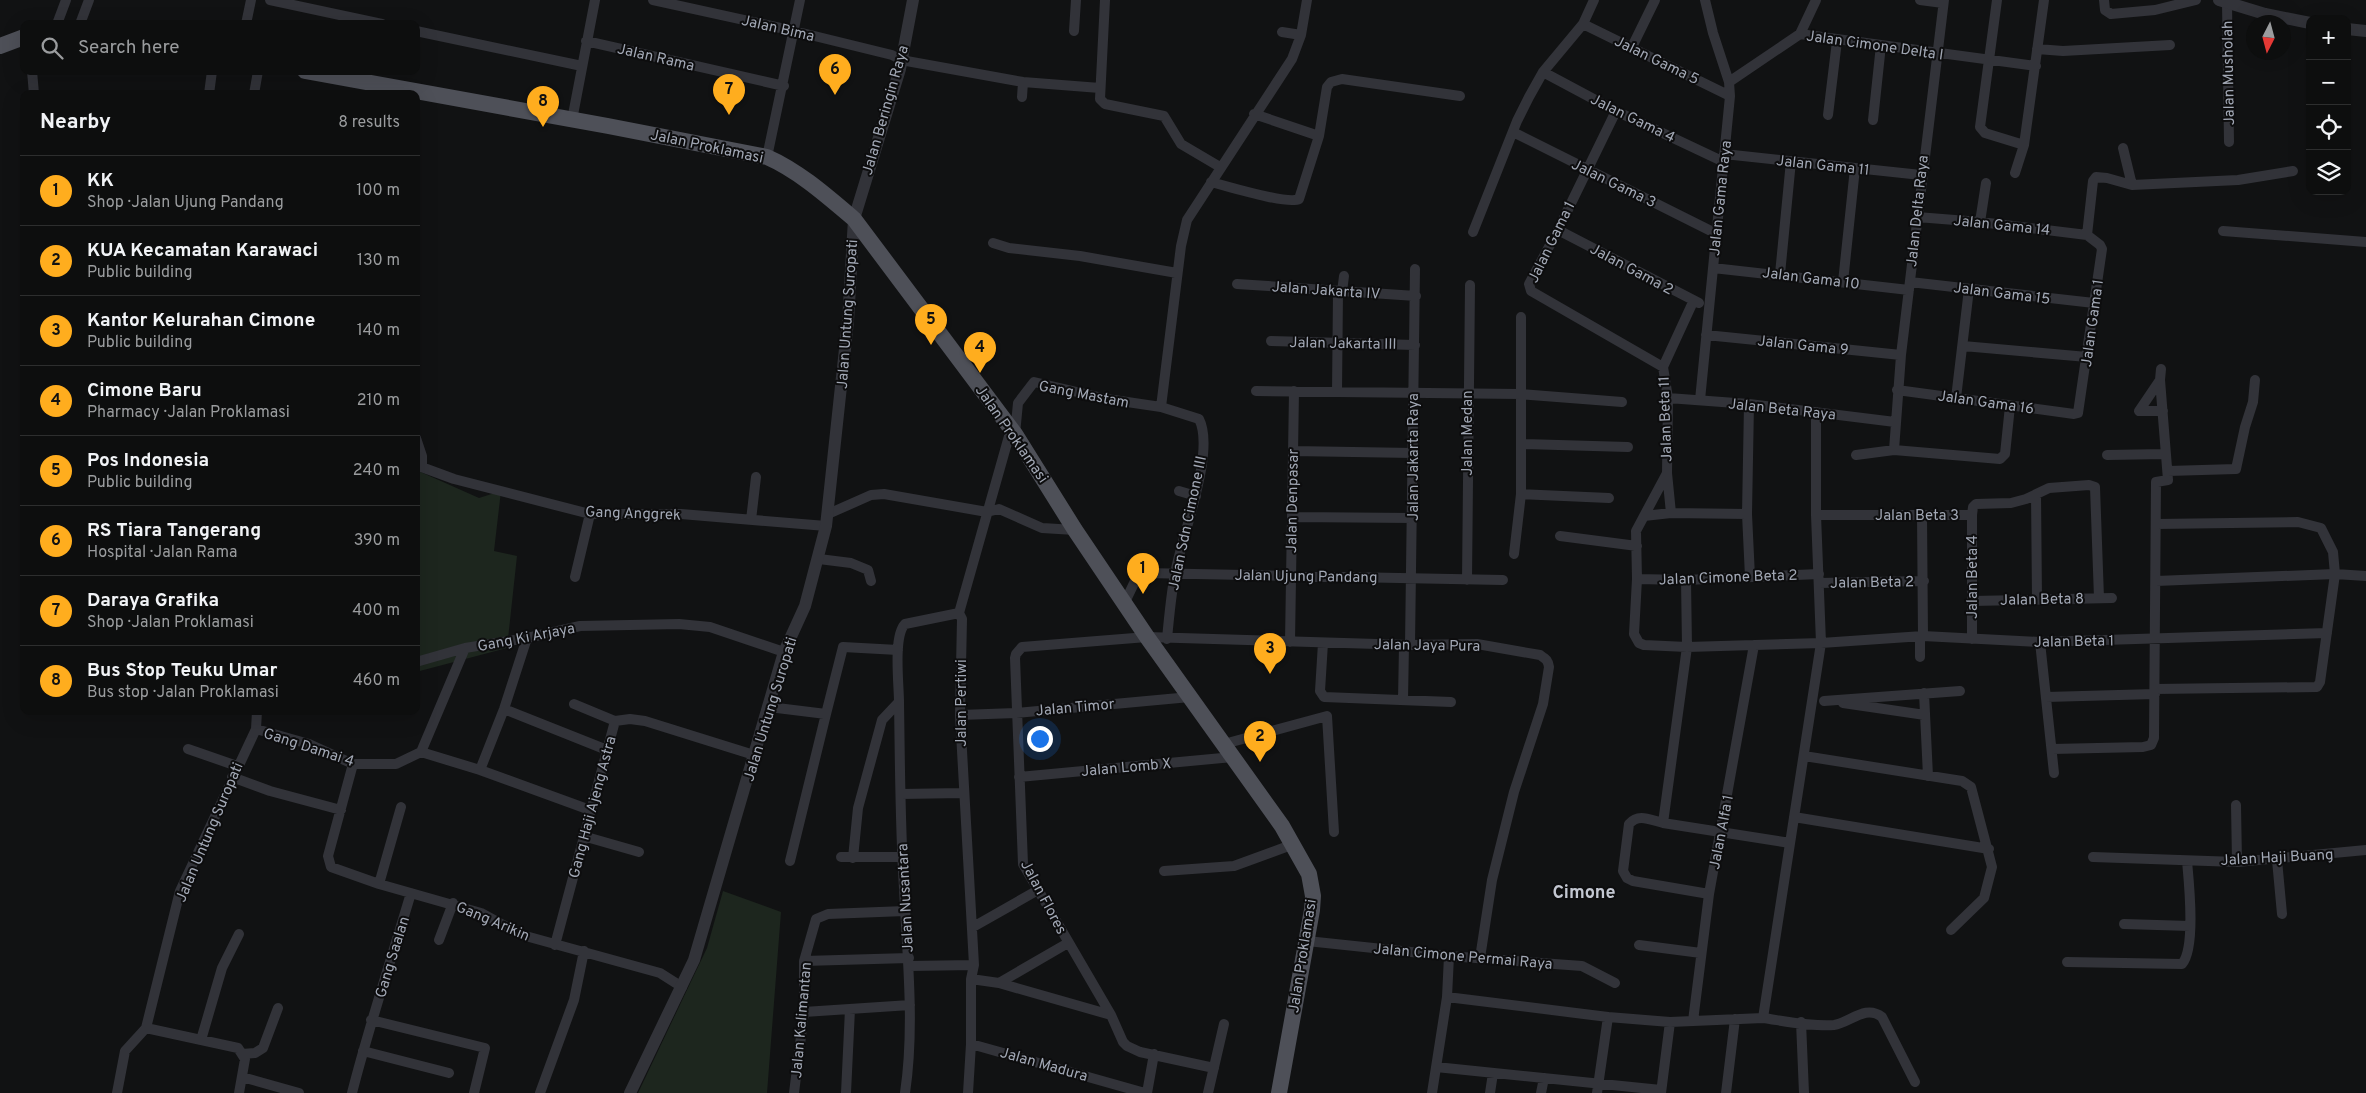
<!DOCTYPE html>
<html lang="en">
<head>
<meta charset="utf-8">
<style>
	body { margin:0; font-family:Overpass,sans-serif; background:#1b1c1c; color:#f1f3f6 }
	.controls { position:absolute; right:15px; top:15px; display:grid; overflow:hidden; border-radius:10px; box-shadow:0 5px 20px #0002 }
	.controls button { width:45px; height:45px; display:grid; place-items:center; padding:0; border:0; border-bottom:1px solid #2d2e2e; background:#0d0e0e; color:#f1f3f6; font:25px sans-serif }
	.compass { position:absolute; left:2246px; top:15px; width:45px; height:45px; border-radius:50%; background:#0d0e0e; box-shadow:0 5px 20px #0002; rotate:186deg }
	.you { position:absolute; left:1039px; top:738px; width:18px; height:18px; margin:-12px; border:4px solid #fff; border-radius:50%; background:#1a73e8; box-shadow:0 0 0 8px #1a73e833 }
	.badge { display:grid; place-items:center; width:32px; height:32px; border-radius:50%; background:#ffad1e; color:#111; font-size:16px; font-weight:700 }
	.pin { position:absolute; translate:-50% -41px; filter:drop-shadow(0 1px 2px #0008) }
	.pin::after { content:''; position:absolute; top:26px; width:18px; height:15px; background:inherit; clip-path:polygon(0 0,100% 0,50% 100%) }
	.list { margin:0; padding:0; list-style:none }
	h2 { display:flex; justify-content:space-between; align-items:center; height:65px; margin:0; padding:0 20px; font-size:21px }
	h2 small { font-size:16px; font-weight:400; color:#9a9c9e }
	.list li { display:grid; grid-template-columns:32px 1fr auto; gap:15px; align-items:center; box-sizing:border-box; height:70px; padding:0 20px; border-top:1px solid #2d2e2e }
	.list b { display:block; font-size:19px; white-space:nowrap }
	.list p { margin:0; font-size:16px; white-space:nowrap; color:#9a9c9e }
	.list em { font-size:16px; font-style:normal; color:#9a9c9e }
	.icon { flex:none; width:28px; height:28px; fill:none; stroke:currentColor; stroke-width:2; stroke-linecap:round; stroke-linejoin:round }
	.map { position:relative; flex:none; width:2366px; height:1093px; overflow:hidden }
	.search { position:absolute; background:#0d0e0e; box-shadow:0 5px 20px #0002; left:20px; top:20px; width:400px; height:55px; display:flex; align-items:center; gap:12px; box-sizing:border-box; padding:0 18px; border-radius:10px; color:#9a9c9e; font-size:19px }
	.panel { position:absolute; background:#0d0e0e; box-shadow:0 5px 20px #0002; left:20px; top:90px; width:400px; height:625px; border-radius:10px }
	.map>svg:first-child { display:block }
</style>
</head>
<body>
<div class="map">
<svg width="2366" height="1093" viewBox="0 0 2366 1093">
	<rect width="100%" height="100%" fill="#111213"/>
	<path fill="#1d261e" d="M416 470 479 498 501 491 494 551 517 556 507 648 416 672Z
		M723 891 781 912 767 1093H638L707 948Z"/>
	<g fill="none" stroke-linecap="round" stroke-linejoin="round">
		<path stroke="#323339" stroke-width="10" d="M270 0 382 24
			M653 0 794 31 892 55 901 60 1023 82 1100 88
			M1105 0 1100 99 1105 104 1164 116 1181 144 1220 167
			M1920 0 1943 3
			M1997 0 1980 127 1985 133 2024 145
			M2104 0 2105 10 2111 14 2155 10 2196 0
			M2227 3 2229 142
			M57 24 66 0
			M80 24 89 0
			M246 24 251 0
			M1583 24 1730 96
			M416 31 582 66
			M1074 31 1076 0
			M1282 32 1301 35
			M1800 34 1816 0
			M586 41 784 86
			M1632 47 1655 0
			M2037 49 2063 51 2170 45
			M32 71 34 94
			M1543 72 1616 111 1724 162
			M1729 82 1800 34 2036 66
			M209 94 212 71
			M254 94 258 71
			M1022 97 1023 82
			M1616 111 1558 230 1529 284 1531 291 1663 367
			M1254 114 1319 136
			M1828 115 1837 41
			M572 120 595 0
			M1873 120 1881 45
			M1513 132 1715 233
			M2123 148 2132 185
			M1724 154 1921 175
			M767 157 800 0
			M2015 173 2024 145 2044 0
			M1211 182C1227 186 1288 205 1299 199L1319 136 1327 87 1331 82 1342 79 1460 96
			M1980 222 1986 183
			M1558 230 1699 303
			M2223 231 2366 242
			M1473 232 1517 121 1529 97 1543 72 1583 24 1594 0
			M2087 235 2093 181 2096 177 2107 178 2132 185 2238 180 2293 171
			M993 243 1009 248 1080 256 1177 273
			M1713 268 1909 290
			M1780 274 1791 161
			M1843 282 1855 168
			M1910 282 2094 303
			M1237 284 1416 296
			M1342 292 1344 276
			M1706 335 1901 355
			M1271 341 1415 345
			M1963 346 2087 357
			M2160 380 2139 411H2163
			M1897 390 2074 414 2078 413 2102 249 2100 245 2087 235 1980 222 1917 217
			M1256 391 1519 394 1622 402
			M1337 392 1338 292
			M1668 398 1749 404 1895 422
			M1956 398 1969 289
			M1700 400 1730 96 1729 82 1713 33 1705 0
			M1749 404 1747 514 1750 577
			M1161 407 1181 246 1187 220 1292 59 1301 35 1307 0
			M1015 434 1018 403 1034 382 1107 399 1161 407 1199 419C1216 452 1181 537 1175 574 1171 595 1169 617 1167 639
			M416 438 422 456V467
			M1522 444 1628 447
			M1894 450 1901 355 1944 0
			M1293 451 1413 453
			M1856 455 1894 450 2000 459 2005 454 2010 406
			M2107 455 2165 454
			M416 465 454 479 590 514H681L826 526
			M2168 471 2236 469 2245 427 2253 402 2255 380
			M1667 473 1636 531 1637 579 1634 634 1639 643 1644 645 1687 647 1821 643 1923 636 2040 642 2327 633
			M1179 491 1196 496
			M1521 494 1609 498
			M2036 494 2037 599
			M1671 513 1667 473 1668 398 1663 367 1693 302
			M828 514 871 495 884 494 987 512 999 509 1042 528 1075 530
			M1816 515H1972
			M1922 515 1923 636
			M1644 516 1671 513 1747 514
			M1292 517 1413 518
			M751 520 756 477
			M1560 536 1637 546
			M1514 554 1521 494V317
			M819 559 851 563 868 570 871 581
			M575 577 590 514
			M1637 579 1686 580 1819 574
			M1467 580 1470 285
			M2156 581 2335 574 2366 576
			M1819 583 1924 581
			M1972 601 2112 598
			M1125 602 1136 579 1144 573 1503 580
			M959 613 1011 429
			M1920 636V657
			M1972 639V515L1973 507 1976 504 2011 503 2026 499 2049 488 2089 485 2095 487 2099 598
			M1290 642 1294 391
			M2040 642 2054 773
			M1323 643 1320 691 1324 697 1451 702
			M1410 645 1415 269
			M416 662 465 648
			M2155 689 2317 687 2320 682 2335 574 2333 552 2321 528 2298 522 2156 524
			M1924 693 1928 776
			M2046 697 2155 694
			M1403 700 1404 645
			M1824 701 1960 691
			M899 702C900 764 900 826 904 888 907 956 915 1025 905 1093
			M1843 703 1925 715
			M574 704 615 721
			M769 707 826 714 790 861
			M504 709 607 750
			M826 714 843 647 898 650
			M960 715 1016 713 1190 697
			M256 729 309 744 353 764H396L421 752
			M1224 744 1327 716 1334 832
			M188 749 237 766
			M2052 749 2143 747 2151 745 2154 738 2156 482 2168 480 2160 380 2161 369
			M1804 756 1962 781 1971 787 1992 867 1984 898 1951 930
			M353 764 328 856 331 867 379 884 481 913 522 935 660 973 682 987
			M480 770 504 709 527 638
			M232 777 270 791 341 810
			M1019 777 1233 757
			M901 794 963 793
			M2236 805 2237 862
			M590 810 480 770 421 752 465 648 527 638 580 626 679 624 710 627 784 652
			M1794 817 1989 849
			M1663 823 1687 647 1686 580
			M583 836 639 852
			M841 857H902
			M2093 857 2237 862 2366 850
			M853 858 858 808 882 720 899 702C899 685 893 636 905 624L959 613 962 619 960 715 974 965 971 979V1044L968 1093
			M2277 860 2282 914
			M1164 871 1234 866 1294 844
			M379 884 401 807
			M1709 894 1633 881 1627 878 1623 871 1629 824C1639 813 1650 820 1663 823L1790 843
			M2124 924 2190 926
			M973 927 1038 890
			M439 940 453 903
			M1307 941 1449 956 1582 966 1615 983
			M555 945 615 721 630 719 645 721 754 755
			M1639 945 1701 953
			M804 961 909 958
			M2067 962 2182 964C2196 948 2189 883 2187 861
			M909 966 974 965
			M971 979 999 983 1111 1015
			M999 983 1068 943
			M1447 997 1608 1017 1670 1022 1763 1018 1821 643 1816 515V412
			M804 1012 910 1005
			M1763 1018C1784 1021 1813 1027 1834 1025 1850 1023 1865 1004 1882 1017L1915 1082
			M371 1020 485 1048 474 1093
			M1693 1021 1709 894 1754 645
			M1801 1022 1804 1093
			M146 1028 238 1048 245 1059 239 1093
			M201 1040 222 968 239 934
			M971 1044 1145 1093
			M363 1051 449 1073
			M242 1054 255 1053 263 1048 278 1008
			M1436 1067 1661 1090
			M1214 1068 1140 1052 1127 1046 1123 1042 1111 1015 1023 864 1015 658 1016 654 1022 647 1147 637 1410 645 1477 644 1540 655C1546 659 1548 660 1549 667L1543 704 1514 792 1492 880 1480 958
			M242 1077 299 1093
			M117 1093 125 1051 146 1028 180 891 256 729 257 711
			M352 1093C369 1026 391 960 411 893
			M540 1093 574 1000 584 951
			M794 1093 804 1012V961L816 919 828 914 905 911
			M846 1093 850 1009
			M1147 1093 1154 1054
			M1208 1093 1224 1024
			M1432 1093 1447 997 1449 956
			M1490 1093 1493 1073
			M1541 1093 1544 1078
			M1597 1093 1608 1017
			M1661 1093 1670 1022
			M1726 1093 1735 1019"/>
		<path stroke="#323339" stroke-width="12" d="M2219 0 2265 14 2310 23
			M2347 29 2366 31
			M630 1093 694 960 784 652 805 606 826 526 848 321 854 219 900 69 913 0"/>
		<path stroke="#4e5058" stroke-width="16" d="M0 46 24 37
			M305 71 608 126 767 157C799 171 828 197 854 219L1015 434 1075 530 1147 637 1282 826 1309 874 1313 896 1312 910 1279 1093"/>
	</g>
	<g text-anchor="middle" stroke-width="4" stroke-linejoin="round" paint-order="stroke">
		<g font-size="15" fill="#a2a8b5" stroke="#0d0d0e">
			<text transform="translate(778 28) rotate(13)" y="5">Jalan Bima</text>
			<text transform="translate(1875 45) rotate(8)" y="5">Jalan Cimone Delta I</text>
			<text transform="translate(656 57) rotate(13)" y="5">Jalan Rama</text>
			<text transform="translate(1657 60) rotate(26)" y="5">Jalan Gama 5</text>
			<text transform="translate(2228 73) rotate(-91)" y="5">Jalan Musholah</text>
			<text transform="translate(885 110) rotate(-74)" y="5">Jalan Beringin Raya</text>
			<text transform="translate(1633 118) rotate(26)" y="5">Jalan Gama 4</text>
			<text transform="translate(707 146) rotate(12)" y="5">Jalan Proklamasi</text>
			<text transform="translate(1823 165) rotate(6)" y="5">Jalan Gama 11</text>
			<text transform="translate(1614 183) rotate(26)" y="5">Jalan Gama 3</text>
			<text transform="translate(1720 198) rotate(-84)" y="5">Jalan Gama Raya</text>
			<text transform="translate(1917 211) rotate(-84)" y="5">Jalan Delta Raya</text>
			<text transform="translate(2002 225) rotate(6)" y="5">Jalan Gama 14</text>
			<text transform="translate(1551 242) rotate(-64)" y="5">Jalan Gama 1</text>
			<text transform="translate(1632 269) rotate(28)" y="5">Jalan Gama 2</text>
			<text transform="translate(1811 278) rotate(7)" y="5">Jalan Gama 10</text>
			<text transform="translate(1326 290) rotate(4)" y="5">Jalan Jakarta IV</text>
			<text transform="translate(2002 293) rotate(7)" y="5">Jalan Gama 15</text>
			<text transform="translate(847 314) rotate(-86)" y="5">Jalan Untung Suropati</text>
			<text transform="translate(2092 323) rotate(-82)" y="5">Jalan Gama 1</text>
			<text transform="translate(1343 343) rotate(1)" y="5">Jalan Jakarta III</text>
			<text transform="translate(1803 345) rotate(6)" y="5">Jalan Gama 9</text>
			<text transform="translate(1084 394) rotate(11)" y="5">Gang Mastam</text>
			<text transform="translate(1986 402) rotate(8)" y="5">Jalan Gama 16</text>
			<text transform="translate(1782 409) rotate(6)" y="5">Jalan Beta Raya</text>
			<text transform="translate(1665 419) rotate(-92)" y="5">Jalan Beta 11</text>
			<text transform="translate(1467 433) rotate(-90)" y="5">Jalan Medan</text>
			<text transform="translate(1012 434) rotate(55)" y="5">Jalan Proklamasi</text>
			<text transform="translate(1413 457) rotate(-90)" y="5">Jalan Jakarta Raya</text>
			<text transform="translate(1292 501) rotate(-89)" y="5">Jalan Denpasar</text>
			<text transform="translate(633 513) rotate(2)" y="5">Gang Anggrek</text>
			<text x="1917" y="520">Jalan Beta 3</text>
			<text transform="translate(1187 523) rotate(-78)" y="5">Jalan Sdn Cimone III</text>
			<text transform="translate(1306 576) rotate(1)" y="5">Jalan Ujung Pandang</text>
			<text transform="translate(1728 577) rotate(-2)" y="5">Jalan Cimone Beta 2</text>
			<text transform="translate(1972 577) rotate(-90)" y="5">Jalan Beta 4</text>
			<text transform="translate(1872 582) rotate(-1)" y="5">Jalan Beta 2</text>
			<text transform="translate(2042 599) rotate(-1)" y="5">Jalan Beta 8</text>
			<text transform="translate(526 637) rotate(-11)" y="5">Gang Ki Arjaya</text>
			<text transform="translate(2074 641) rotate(-1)" y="5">Jalan Beta 1</text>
			<text transform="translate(1427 645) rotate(1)" y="5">Jalan Jaya Pura</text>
			<text transform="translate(961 703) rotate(-90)" y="5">Jalan Pertiwi</text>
			<text transform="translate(1075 707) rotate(-5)" y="5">Jalan Timor</text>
			<text transform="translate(770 709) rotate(-73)" y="5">Jalan Untung Suropati</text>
			<text transform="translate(309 747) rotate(18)" y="5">Gang Damai 4</text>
			<text transform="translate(1126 767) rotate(-5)" y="5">Jalan Lomb X</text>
			<text transform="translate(592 807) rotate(-75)" y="5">Gang Haji Ajeng Astra</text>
			<text transform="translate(209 832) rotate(-67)" y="5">Jalan Untung Suropati</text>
			<text transform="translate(1721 832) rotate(-79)" y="5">Jalan Alfa 1</text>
			<text transform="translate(2277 857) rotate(-3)" y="5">Jalan Haji Buang</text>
			<text transform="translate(1044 897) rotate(62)" y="5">Jalan Flores</text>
			<text transform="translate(905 898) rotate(-93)" y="5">Jalan Nusantara</text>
			<text transform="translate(493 921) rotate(23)" y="5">Gang Arikin</text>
			<text transform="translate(1302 956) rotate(-81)" y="5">Jalan Proklamasi</text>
			<text transform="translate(1463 956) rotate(5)" y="5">Jalan Cimone Permai Raya</text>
			<text transform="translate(392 957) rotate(-73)" y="5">Gang Saalan</text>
			<text transform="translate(801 1020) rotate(-85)" y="5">Jalan Kalimantan</text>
			<text transform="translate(1044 1064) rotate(16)" y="5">Jalan Madura</text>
		</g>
		<g font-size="18" font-weight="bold" fill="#c3c7d1" stroke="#0d0d0e">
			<text x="1584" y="898">Cimone</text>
		</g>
	</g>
</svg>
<div class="controls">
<button>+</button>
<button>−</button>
<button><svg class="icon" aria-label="locate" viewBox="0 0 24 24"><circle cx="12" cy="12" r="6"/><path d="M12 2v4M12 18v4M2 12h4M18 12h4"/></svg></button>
<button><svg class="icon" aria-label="layers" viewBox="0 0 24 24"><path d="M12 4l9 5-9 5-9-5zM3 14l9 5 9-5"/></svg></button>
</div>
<svg class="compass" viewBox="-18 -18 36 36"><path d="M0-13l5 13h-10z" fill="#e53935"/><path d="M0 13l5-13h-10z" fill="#9a9c9e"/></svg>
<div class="you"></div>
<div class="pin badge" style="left:1143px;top:594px">1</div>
<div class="pin badge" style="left:1260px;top:762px">2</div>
<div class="pin badge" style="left:1270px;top:674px">3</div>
<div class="pin badge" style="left:980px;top:373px">4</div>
<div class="pin badge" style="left:931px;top:345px">5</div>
<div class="pin badge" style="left:835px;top:95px">6</div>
<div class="pin badge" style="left:729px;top:115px">7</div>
<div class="pin badge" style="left:543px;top:127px">8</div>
<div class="search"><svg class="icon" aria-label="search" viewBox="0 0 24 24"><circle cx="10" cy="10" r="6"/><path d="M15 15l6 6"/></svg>Search here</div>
<section class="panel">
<h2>Nearby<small>8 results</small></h2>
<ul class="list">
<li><span class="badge">1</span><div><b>KK</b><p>Shop · Jalan Ujung Pandang</p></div><em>100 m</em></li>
<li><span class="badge">2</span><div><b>KUA Kecamatan Karawaci</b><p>Public building</p></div><em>130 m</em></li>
<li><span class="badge">3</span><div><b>Kantor Kelurahan Cimone</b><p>Public building</p></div><em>140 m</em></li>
<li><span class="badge">4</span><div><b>Cimone Baru</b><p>Pharmacy · Jalan Proklamasi</p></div><em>210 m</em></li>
<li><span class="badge">5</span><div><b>Pos Indonesia</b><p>Public building</p></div><em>240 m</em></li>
<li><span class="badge">6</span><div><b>RS Tiara Tangerang</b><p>Hospital · Jalan Rama</p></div><em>390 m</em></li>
<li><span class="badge">7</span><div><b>Daraya Grafika</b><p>Shop · Jalan Proklamasi</p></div><em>400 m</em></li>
<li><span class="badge">8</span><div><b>Bus Stop Teuku Umar</b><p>Bus stop · Jalan Proklamasi</p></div><em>460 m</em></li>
</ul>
</section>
</div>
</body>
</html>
